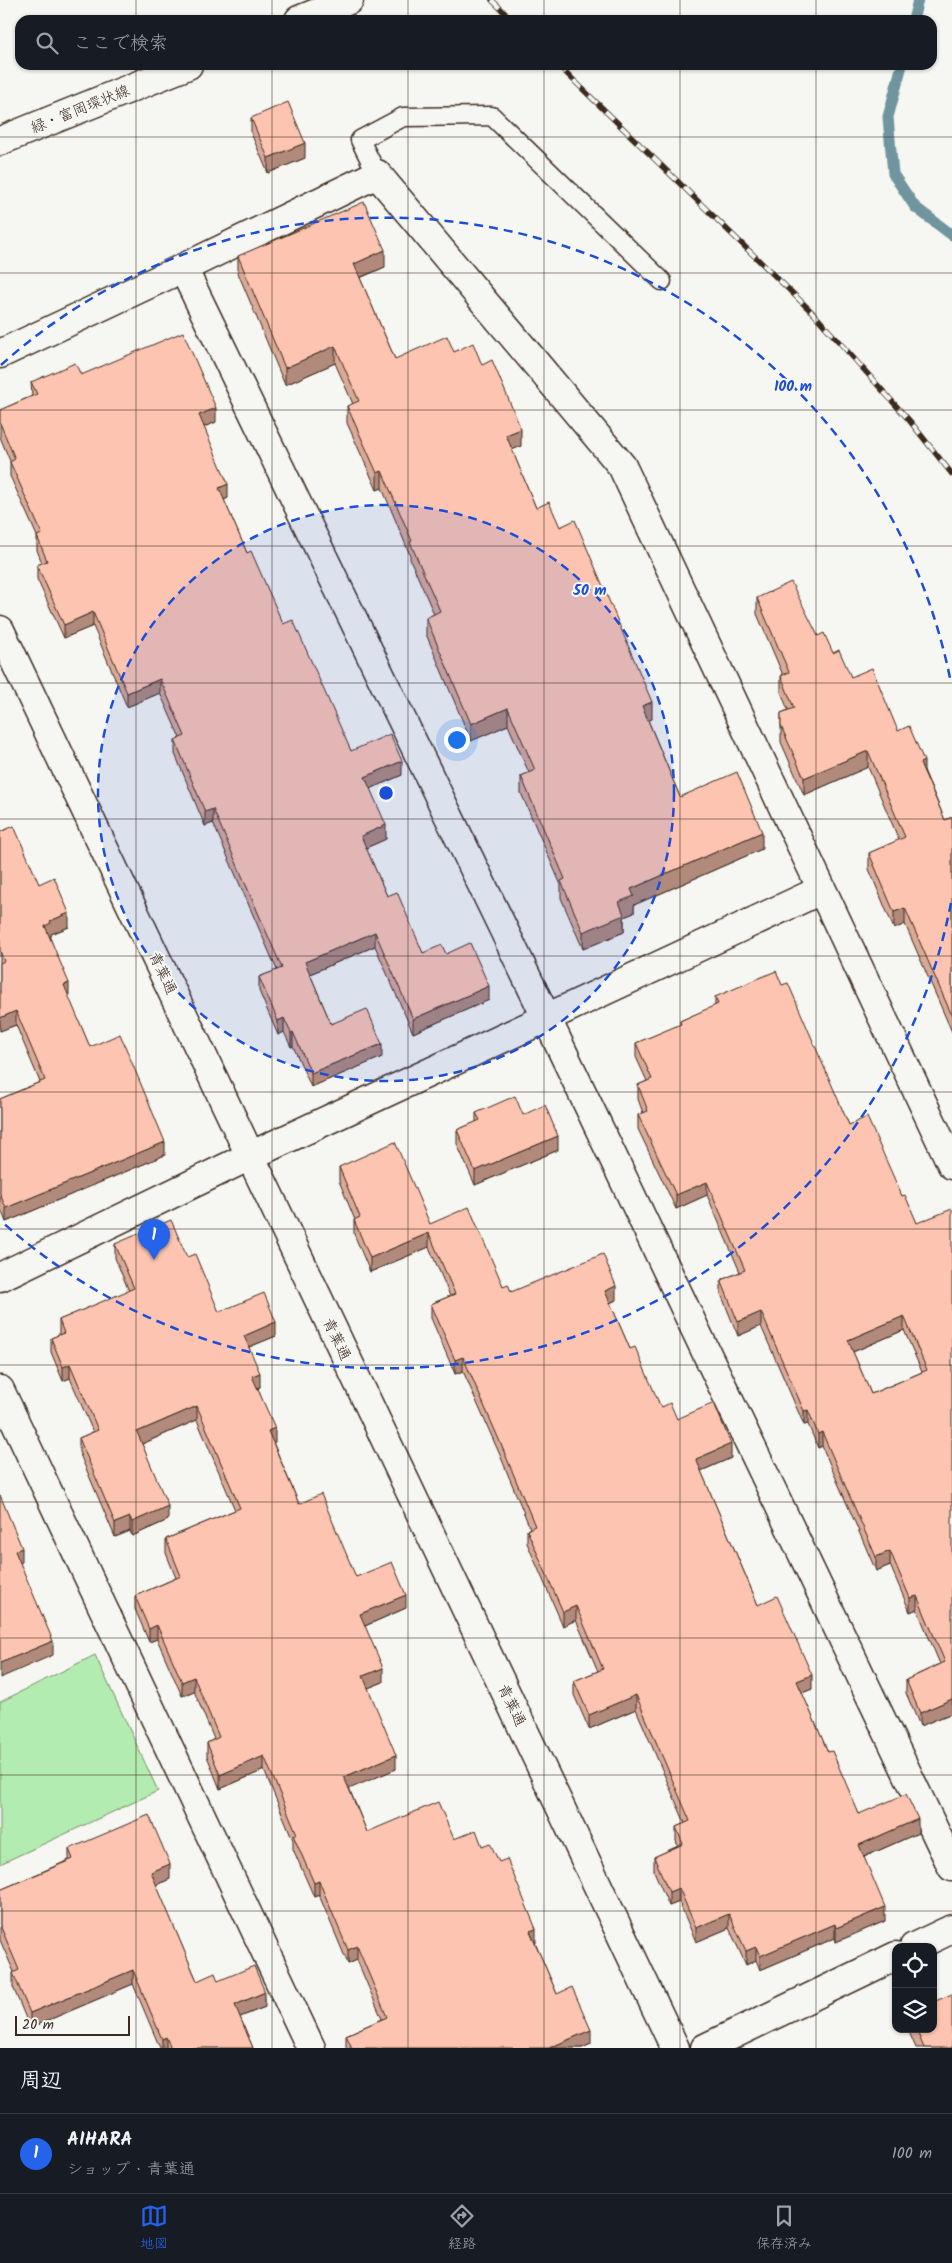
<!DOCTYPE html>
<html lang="ja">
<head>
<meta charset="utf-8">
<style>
	body { margin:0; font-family:Kalam,"Klee One",sans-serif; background:#20242c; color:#f1f3f6 }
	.controls { position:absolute; right:15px; bottom:15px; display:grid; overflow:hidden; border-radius:10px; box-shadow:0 1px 4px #0004 }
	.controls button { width:45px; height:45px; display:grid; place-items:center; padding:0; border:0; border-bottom:1px solid #363941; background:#171b24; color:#f1f3f6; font:25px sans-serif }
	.scale { position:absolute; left:15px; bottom:12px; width:115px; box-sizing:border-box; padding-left:5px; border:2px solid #3b2a1e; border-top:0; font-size:14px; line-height:18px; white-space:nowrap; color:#3b2a1e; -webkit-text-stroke:4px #f6f6f2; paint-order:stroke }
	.you { position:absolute; left:456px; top:739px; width:18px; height:18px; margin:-12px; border:4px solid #fff; border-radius:50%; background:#1a73e8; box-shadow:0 0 0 8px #1a73e833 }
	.badge { display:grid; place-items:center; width:32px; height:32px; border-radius:50%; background:#2563eb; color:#fff; font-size:16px; font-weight:700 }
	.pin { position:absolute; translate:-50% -41px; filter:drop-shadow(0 1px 2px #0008) }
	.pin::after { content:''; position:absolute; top:26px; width:18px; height:15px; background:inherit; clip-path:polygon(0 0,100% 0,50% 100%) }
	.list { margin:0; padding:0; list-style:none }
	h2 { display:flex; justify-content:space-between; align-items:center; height:65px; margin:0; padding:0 20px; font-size:21px }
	h2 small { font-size:16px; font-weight:400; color:#9ea1a6 }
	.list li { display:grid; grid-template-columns:32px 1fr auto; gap:15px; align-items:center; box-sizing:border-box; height:80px; padding:0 20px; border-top:1px solid #363941 }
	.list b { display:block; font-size:19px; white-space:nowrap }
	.list p { margin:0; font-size:16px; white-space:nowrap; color:#9ea1a6 }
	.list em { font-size:16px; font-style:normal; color:#9ea1a6 }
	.icon { flex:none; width:28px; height:28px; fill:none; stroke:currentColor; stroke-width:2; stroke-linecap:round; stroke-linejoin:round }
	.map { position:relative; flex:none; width:952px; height:2048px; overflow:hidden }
	.search { position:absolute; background:#171b24; box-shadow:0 1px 4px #0004; left:15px; right:15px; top:15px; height:55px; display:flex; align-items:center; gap:12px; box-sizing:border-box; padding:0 18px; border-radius:15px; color:#9ea1a6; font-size:19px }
	.sheet { height:145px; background:#171b24 }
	nav { display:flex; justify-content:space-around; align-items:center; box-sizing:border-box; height:70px; border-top:1px solid #363941; background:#171b24; font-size:14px; color:#9ea1a6 }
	nav a { display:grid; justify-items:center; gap:2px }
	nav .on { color:#2563eb }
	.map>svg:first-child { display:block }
</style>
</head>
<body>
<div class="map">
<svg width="952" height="2048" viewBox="0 0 952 2048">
	<rect width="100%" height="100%" fill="#f6f6f2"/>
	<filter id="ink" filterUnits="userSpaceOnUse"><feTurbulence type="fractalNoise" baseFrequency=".02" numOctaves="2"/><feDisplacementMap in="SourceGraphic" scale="10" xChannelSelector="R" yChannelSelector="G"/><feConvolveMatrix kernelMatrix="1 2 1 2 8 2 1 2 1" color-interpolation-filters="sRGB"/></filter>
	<g filter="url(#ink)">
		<path fill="#b2ecb0" stroke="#768b67" d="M95 1655 158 1791 0 1864V1702Z"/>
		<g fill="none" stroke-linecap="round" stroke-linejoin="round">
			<path stroke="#70959e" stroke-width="11" d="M913 20 918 0
				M902 65 888 117 893 174 915 207 952 235"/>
			<g stroke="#3b2a1e" stroke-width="21">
				<path id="lane" d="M377 174 360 140 403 117 492 116 662 281"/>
			</g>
			<g stroke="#3b2a1e" stroke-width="31">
				<path id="street" d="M183 268 547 1019 952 1867
					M0 354 183 268 377 174 622 466 952 1165
					M0 1277 250 1156 821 890
					M0 1390 311 2048
					M914 1947 952 1929
					M705 2048 896 1956"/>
			</g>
			<g stroke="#3b2a1e" stroke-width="31">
				<path id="secondary" d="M299 20 349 0
					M0 141 188 65
					M0 630 675 2048"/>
			</g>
			<use href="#lane" stroke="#f6f6f2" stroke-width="18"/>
			<use href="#street" stroke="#f6f6f2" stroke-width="28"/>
			<use href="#secondary" stroke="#f6f6f2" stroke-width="28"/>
			<g stroke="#3b2a1e" stroke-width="5.5">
				<path id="rail" d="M492 0 512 20
					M558 65 814 314 909 420 952 474"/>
			</g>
			<use href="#rail" stroke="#f6f6f2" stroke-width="4" stroke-dasharray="11" stroke-linecap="butt"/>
		</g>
		<path fill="#daa998" stroke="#3b2a1e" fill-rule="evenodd" d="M251 118 305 158 268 173 251 133Z
			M238 256 385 267 360 278 395 359 454 352 482 365 521 446 512 450 536 508 560 527 652 719 648 720 680 797 762 849 634 905V913L624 917V932L583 949 561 898V885L521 793V776L529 773 508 725 471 741 426 634V618L434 614 410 559V555L382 488 377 490 347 423V406L353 404 335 363 285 385 238 273Z
			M81 375 216 422 204 427 228 498 224 500 247 553 283 624 351 751 402 775 370 789 386 839 366 848 387 896 423 953 446 954 489 1000 413 1033 375 946 310 974 331 1024 382 1057 311 1087 293 1046 291 1047 284 1032 278 1035 259 991V977L277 970 213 823 205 826 175 754V740L180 738 160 693 127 707 93 626 64 638 37 579V565L42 563 37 550V536L10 476V461L0 437V410L32 396 31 382Z
			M757 598 818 636 833 653 851 677 898 731 924 770 945 820 952 817V1032L905 924 894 929 869 869V853L899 840 868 767 804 795 781 742V713L788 710 781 692V676L783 675 757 614Z
			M0 832 39 884 69 927 51 934V937H50L69 996 68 997 90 1047 165 1155 6 1222 0 1207V1099L40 1082 16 1025 0 1031Z
			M782 985 849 1125 902 1196 917 1223 952 1713 920 1726 906 1693V1680L940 1664 917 1609 910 1612 890 1565 876 1571 822 1446 818 1448 808 1424 804 1425 761 1326 738 1336 721 1294V1280L740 1272 707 1195 676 1209 638 1129V1115L643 1113 638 1099V1085L647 1081 636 1057V1043L680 1025V1021L715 1006V997ZM904 1330 922 1372 871 1394 853 1352Z
			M476 1113 523 1115 558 1150 475 1185 457 1144V1130L476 1122Z
			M339 1167 430 1224 511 1292 616 1300 610 1303 630 1349 659 1403 662 1407 677 1419 731 1458 701 1471 758 1605 812 1689 802 1693 828 1752 859 1814 918 1833 864 1857 885 1921 836 1942 835 1938 760 1970 756 1960 746 1965 729 1928 696 1942 679 1902 669 1906 654 1871V1857L678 1846 676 1841V1827L685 1823 636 1709 589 1729 574 1695V1681L598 1671 576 1620 563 1626 527 1543V1530L530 1528 500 1455 463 1371 455 1374 431 1318V1304L450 1296 429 1247 370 1272 354 1234V1220H355L339 1181Z
			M115 1244 187 1257 219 1312 276 1336 249 1347 260 1387 258 1388 275 1442H273L299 1504 356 1577 406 1608 365 1626 383 1682 368 1688 396 1769 349 1788 367 1832 454 1839 482 1846 499 1862 536 1943H535L557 1994 591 2044 582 2048H346V2035L382 2019 357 1960 348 1964 319 1895 314 1897 293 1849V1840L264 1770 220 1789 207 1756V1743L214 1739 194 1691 182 1696 157 1639 149 1642 135 1609V1596L176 1578 166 1553V1539L235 1510 197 1420 142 1444 168 1520 132 1536 130 1531 115 1537 79 1452V1438L93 1432 70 1378 63 1381 51 1352V1338L59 1335V1320L129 1291 115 1258Z
			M69 1849 170 1879 156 1885 197 1981H218L265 2007 240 2017 253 2048H160L133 1984 30 2028 13 1987V1973L14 1972 0 1940V1890L69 1860Z
			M909 2029H933L952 2048H916L909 2032Z"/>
		<path fill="#b18a7c" stroke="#3b2a1e" d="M305 143V158L268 173V158Z
			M385 250V267L354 280V264Z
			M335 346V363L285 385V368Z
			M216 408V422L199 429V415Z
			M521 429V446L506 452V435Z
			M382 471V488L377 490V473Z
			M228 484V498L219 502V488Z
			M93 612V626L64 638V625Z
			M160 679V693L127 707V693Z
			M652 702V719L642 723V706Z
			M508 708V725L471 741V724Z
			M868 751V767L804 795V778Z
			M402 761V775L365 791V777Z
			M924 761V778L920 763Z
			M213 809V823L205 826V812Z
			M386 825V839L361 850V836Z
			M762 832V849L634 905V913L624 917V932L583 949V932L619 902 631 889Z
			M905 908V924L894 929V912Z
			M69 913V927L51 934V937L45 939V926L50 921Z
			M375 932V946L305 976V962Z
			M69 983V996L64 999V985Z
			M489 986V1000L413 1033V1019Z
			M16 1011V1025L0 1031V1018Z
			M284 1018V1032L278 1035V1021Z
			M293 1032V1046L291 1047V1033Z
			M382 1044V1057L311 1087V1073Z
			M558 1136V1150L475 1185V1171Z
			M165 1142V1155L6 1222V1208Z
			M707 1182V1195L676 1209V1195Z
			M429 1233V1247L370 1272V1258Z
			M616 1286V1300L605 1305V1291Z
			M761 1312V1326L738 1336V1322Z
			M904 1316V1330L848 1354V1340Z
			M276 1322V1336L244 1349V1336Z
			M463 1357V1371L455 1374V1360Z
			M70 1364V1378L63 1381V1367Z
			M260 1373V1387L252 1390V1376Z
			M197 1406V1420L137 1446V1432Z
			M808 1410V1424L804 1425V1411Z
			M275 1428V1442L268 1444V1431Z
			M822 1432V1446L818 1448V1434Z
			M731 1444V1458L696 1473V1459Z
			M168 1506V1520L132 1536V1522Z
			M130 1517V1531L115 1537V1523Z
			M22 1548V1562L15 1565V1551Z
			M890 1551V1565L876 1571V1557Z
			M406 1595V1608L360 1628V1614Z
			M917 1596V1609L910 1612V1598Z
			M576 1606V1620L563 1626V1612Z
			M157 1625V1639L149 1642V1629Z
			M53 1641V1655L0 1678V1663Z
			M383 1668V1682L363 1690V1676Z
			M812 1675V1689L797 1695V1681Z
			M194 1677V1691L182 1696V1682Z
			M636 1695V1709L589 1729V1715Z
			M952 1699V1713L920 1726V1713Z
			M396 1755V1769L344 1791V1777Z
			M264 1756V1770L220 1789V1775Z
			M918 1819V1833L859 1859V1845Z
			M170 1864V1879L151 1887V1872Z
			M319 1881V1895L314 1897V1883Z
			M679 1888V1902L669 1906V1892Z
			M885 1907V1921L836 1942V1928Z
			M729 1914V1928L696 1942V1928Z
			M835 1924V1938L760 1970V1956Z
			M536 1929V1943L530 1945V1931Z
			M357 1946V1960L348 1964V1950Z
			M756 1947V1960L746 1965V1951Z
			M133 1970V1984L30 2028V2013Z
			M265 1992V2007L235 2019V2005Z
			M591 2030V2044L582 2048H549Z
			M166 2037V2048H162V2039Z"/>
		<path fill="#fdc5b1" stroke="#3b2a1e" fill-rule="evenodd" d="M288 102 305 143 268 158 251 118Z
			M364 202 385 250 354 264 395 359 447 336 454 352 473 343 482 365 492 360 521 429 506 435 536 508 549 502 560 527 575 520 652 702 642 706 680 797 737 772 762 832 631 889 634 896 619 902 624 915 583 932 561 881 565 879 521 776 535 770 508 708 471 724 426 618 440 611 410 542 412 541 382 471 377 473 347 406 359 401 335 346 285 368 238 256Z
			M183 332 216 408 199 415 228 484 219 488 247 553 251 551 283 624 293 620 351 751 390 734 402 761 365 777 386 825 361 836 387 896 397 892 423 953 442 945 446 954 470 943 489 986 413 1019 375 932 305 962 331 1024 367 1009 382 1044 311 1073 293 1032 291 1033 284 1018 278 1021 259 977 282 968 213 809 205 812 175 740 185 736 160 679 127 693 93 612 64 625 37 565 47 561 37 536 42 534 10 462 15 459 0 423V410L37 394 31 382 75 363 81 375Z
			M791 582 818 636 824 633 833 653 839 650 851 677 872 668 898 731 909 726 924 761 920 763 945 820 952 817V1016L905 908 894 912 869 853 905 837 868 751 804 778 781 726V713L794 708 781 676 789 672 757 598Z
			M14 826 39 884 54 877 69 913 50 921 51 923 45 926 69 983 64 985 90 1047 120 1034 165 1142 6 1208 0 1194V1099L45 1080 16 1011 0 1018V963L4 961 0 951V832Z
			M776 971 782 985 788 983 849 1125 867 1117 902 1196 905 1195 917 1223 952 1209V1699L920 1713 906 1680 945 1662 917 1596 910 1598 890 1551 876 1557 822 1432 818 1434 808 1410 804 1411 761 1312 738 1322 721 1280 745 1270 707 1182 676 1195 638 1115 648 1111 638 1085 652 1079 636 1043 681 1024 680 1021 718 1004 715 997ZM904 1316 927 1370 871 1394 848 1340Z
			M515 1096 523 1115 545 1105 558 1136 475 1171 457 1130 480 1120 476 1113Z
			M395 1142 430 1224 469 1207 503 1286 508 1284 511 1292 603 1254 616 1286 605 1291 630 1349 635 1347 659 1403 662 1407 670 1403 677 1419 714 1403 731 1444 696 1459 758 1605 777 1596 812 1675 797 1681 828 1752 832 1751 859 1814 906 1794 918 1819 859 1845 885 1907 836 1928 835 1924 760 1956 756 1947 746 1951 729 1914 696 1928 679 1888 669 1892 654 1857 683 1844 676 1827 690 1821 636 1695 589 1715 574 1681 603 1669 576 1606 563 1612 527 1530 535 1526 500 1442 463 1357 455 1360 431 1304 455 1294 429 1233 370 1258 354 1220 360 1217 339 1167Z
			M171 1220 187 1257 195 1254 219 1312 264 1293 276 1322 244 1336 260 1373 252 1376 275 1428 268 1431 299 1504 321 1494 356 1577 392 1562 406 1595 360 1614 383 1668 363 1676 396 1755 344 1777 367 1832 438 1802 454 1839 476 1830 482 1846 490 1843 499 1862 507 1859 536 1929 530 1931 557 1994 572 1987 591 2030 549 2048H352L346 2035 387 2017 357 1946 348 1950 319 1881 314 1883 293 1835 297 1834 264 1756 220 1775 207 1743 219 1737 194 1677 182 1682 157 1625 149 1629 135 1596 181 1576 166 1539 240 1508 197 1406 137 1432 168 1506 132 1522 130 1517 115 1523 79 1438 98 1430 70 1364 63 1367 51 1338 64 1333 59 1320 134 1288 115 1244Z
			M0 1495 22 1548 15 1551 53 1641 0 1663Z
			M149 1815 170 1864 151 1872 197 1981 215 1973 218 1981 254 1966 265 1992 235 2005 253 2048H171L166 2037 162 2039 133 1970 30 2013 13 1973 19 1970 0 1925V1890L73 1859 69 1849Z
			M952 1994V2048H924L916 2029H933V2002Z"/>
	</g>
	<path fill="none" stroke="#3b2a1e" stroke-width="1" stroke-opacity="0.55" d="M136 0V20M272 0V20M408 0V20M544 0V20M680 0V20M816 0V20M136 65V2048M272 65V2048M408 65V2048M544 65V2048M680 65V2048M816 65V2048M0 137H952M0 273H952M0 410H952M0 546H952M0 683H952M0 819H952M0 956H952M0 1092H952M0 1229H952M0 1365H952M0 1502H952M0 1638H952M0 1775H952M0 1911H952"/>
	<circle cx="386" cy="793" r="288" fill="#1d4ed8" fill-opacity=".12"/>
	<g fill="none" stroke="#1d4ed8" stroke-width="2.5" stroke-dasharray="9 6">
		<circle cx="386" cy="793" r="288"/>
		<path d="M951 903A576 576 0 0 1 1 1221M1 365A576 576 0 0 1 951 683"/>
	</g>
	<g text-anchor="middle" stroke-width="4" stroke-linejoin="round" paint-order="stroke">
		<g font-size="15" fill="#3b2a1e" stroke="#f6f6f2">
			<text transform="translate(80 109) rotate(-22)" y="5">緑・富岡環状線</text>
			<text transform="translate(163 973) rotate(65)" y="5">青葉通</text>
			<text transform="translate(337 1339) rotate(64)" y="5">青葉通</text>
			<text transform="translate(512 1705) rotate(64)" y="5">青葉通</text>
		</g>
	</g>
	<circle cx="386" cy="793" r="8" fill="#1d4ed8" stroke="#f6f6f2" stroke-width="2.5"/>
	<g font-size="15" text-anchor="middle" font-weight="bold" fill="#1d4ed8" stroke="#f6f6f2" stroke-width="4" stroke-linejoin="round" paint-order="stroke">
		<text x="793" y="391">100 m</text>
		<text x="590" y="595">50 m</text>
	</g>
</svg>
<div class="controls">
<button><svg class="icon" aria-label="locate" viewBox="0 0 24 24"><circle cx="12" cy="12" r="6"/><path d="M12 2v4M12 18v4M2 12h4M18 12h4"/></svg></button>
<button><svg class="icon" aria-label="layers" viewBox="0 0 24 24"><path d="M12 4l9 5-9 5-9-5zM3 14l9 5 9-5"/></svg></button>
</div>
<div class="scale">20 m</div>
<div class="you"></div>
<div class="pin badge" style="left:154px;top:1260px">1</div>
<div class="search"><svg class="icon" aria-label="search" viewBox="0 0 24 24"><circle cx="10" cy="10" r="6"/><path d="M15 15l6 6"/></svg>ここで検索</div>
</div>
<section class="sheet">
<h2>周辺<small></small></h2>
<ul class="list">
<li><span class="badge">1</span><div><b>AIHARA</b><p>ショップ · 青葉通</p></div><em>100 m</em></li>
</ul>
</section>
<nav>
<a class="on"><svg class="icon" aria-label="map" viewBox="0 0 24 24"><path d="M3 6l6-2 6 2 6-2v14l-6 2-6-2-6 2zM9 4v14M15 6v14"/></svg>地図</a>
<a><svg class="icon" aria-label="directions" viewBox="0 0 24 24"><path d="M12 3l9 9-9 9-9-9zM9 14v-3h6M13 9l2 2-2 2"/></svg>経路</a>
<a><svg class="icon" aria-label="saved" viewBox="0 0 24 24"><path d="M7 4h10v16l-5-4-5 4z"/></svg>保存済み</a>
</nav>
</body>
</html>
